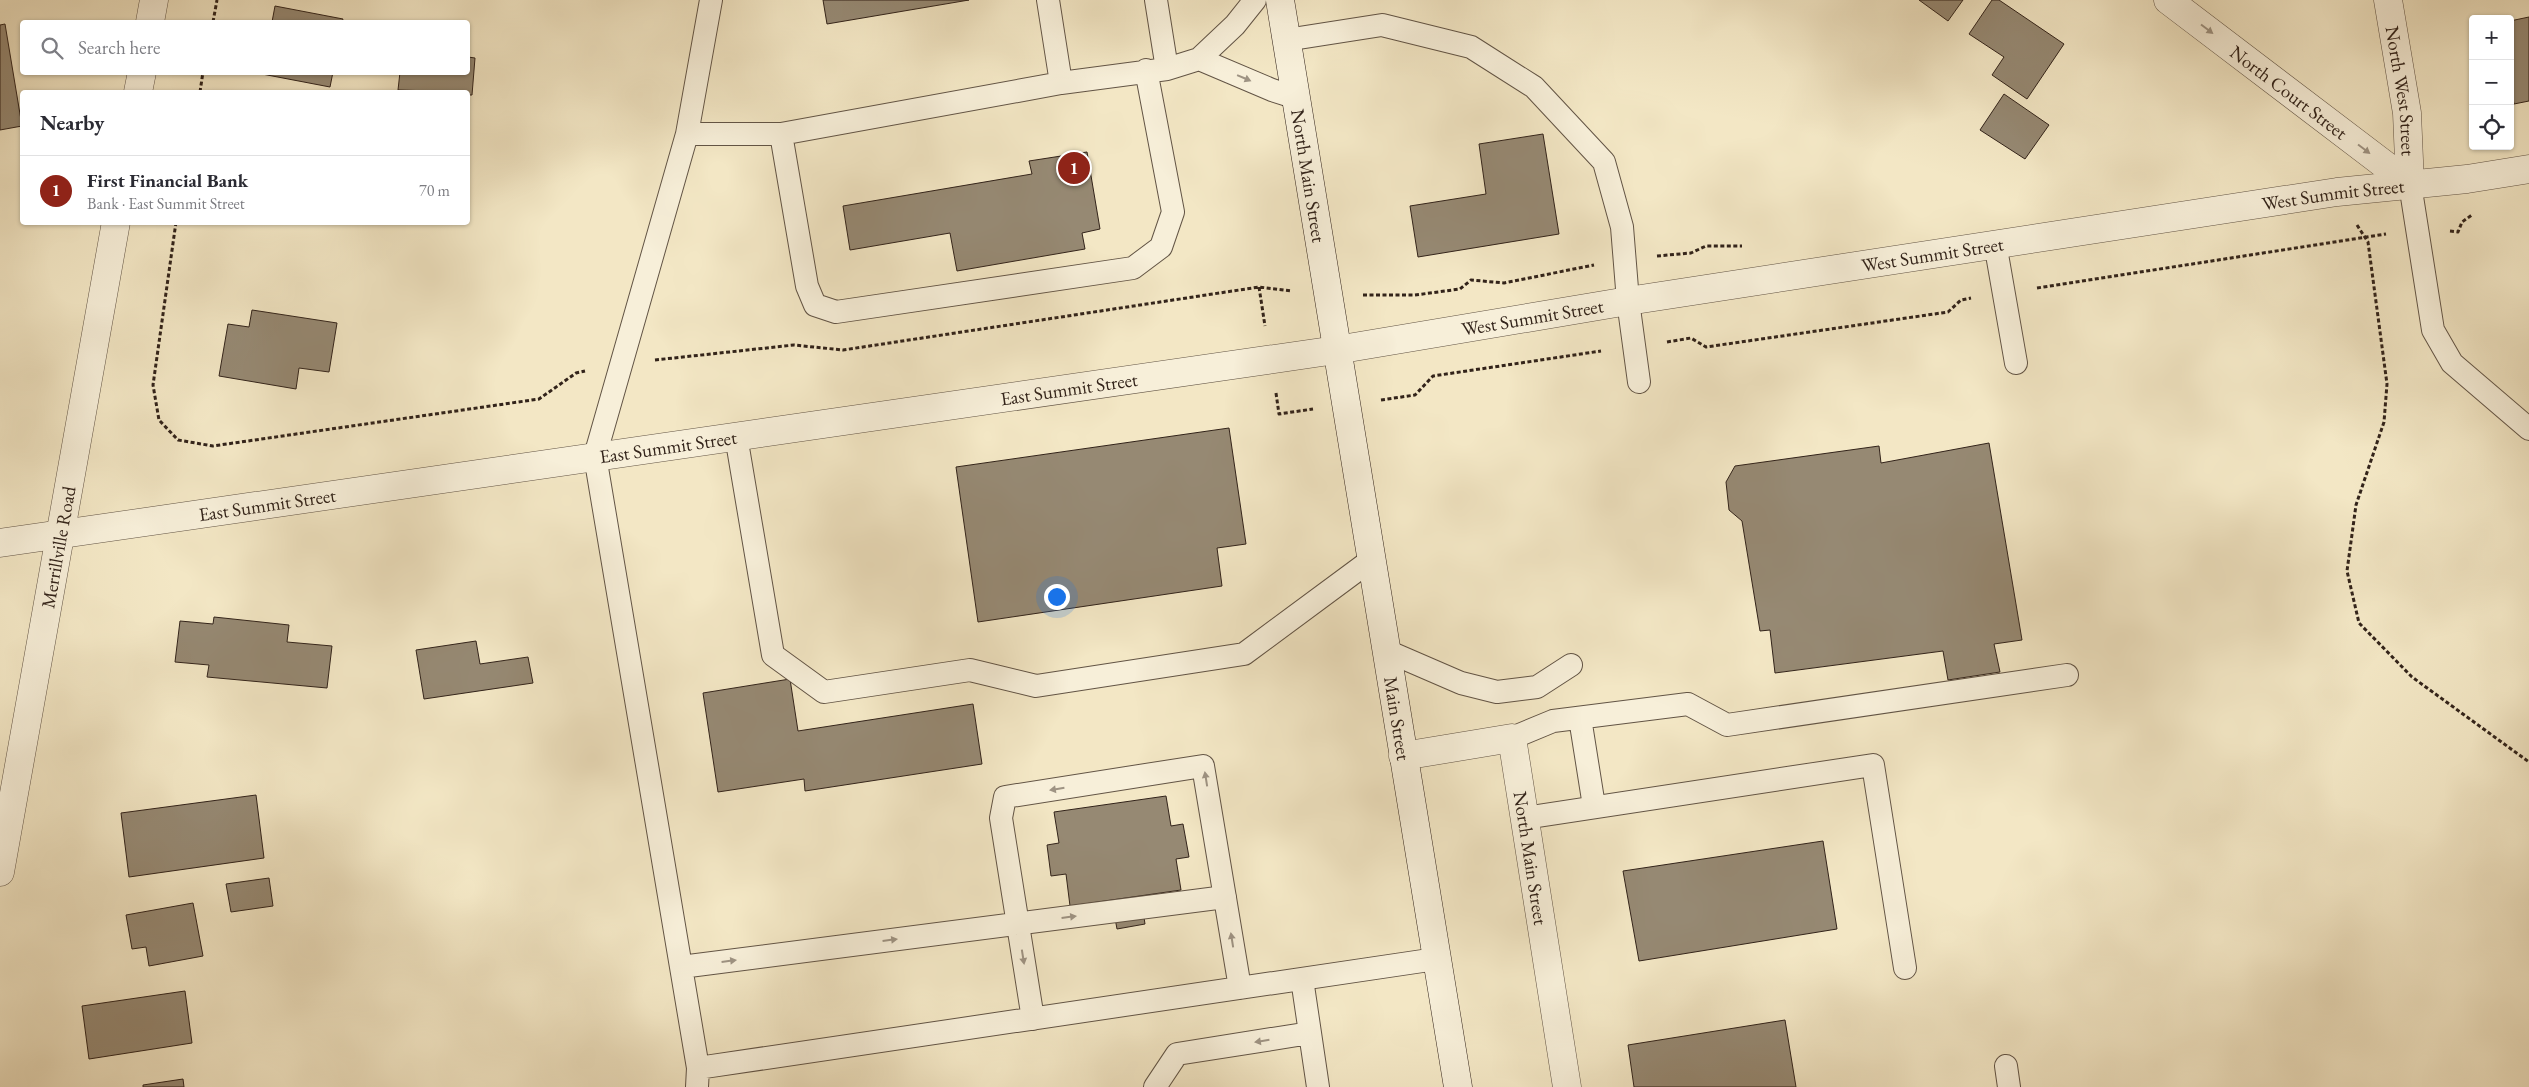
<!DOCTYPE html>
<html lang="en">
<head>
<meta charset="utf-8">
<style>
	body { margin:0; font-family:"EB Garamond",serif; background:#f2f2f3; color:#2b2b33 }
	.controls { position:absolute; right:15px; top:15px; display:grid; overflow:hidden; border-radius:5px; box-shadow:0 1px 4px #0004 }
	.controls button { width:45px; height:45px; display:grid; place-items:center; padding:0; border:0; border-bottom:1px solid #e1e1e2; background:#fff; color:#2b2b33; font:25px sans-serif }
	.you { position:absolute; left:1056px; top:596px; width:18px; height:18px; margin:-12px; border:4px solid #fff; border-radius:50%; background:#1a73e8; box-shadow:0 0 0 8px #1a73e833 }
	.badge { display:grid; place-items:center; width:32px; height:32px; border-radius:50%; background:#8f2418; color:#fff; font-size:16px; font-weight:700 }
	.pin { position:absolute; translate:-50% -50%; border:2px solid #fff; box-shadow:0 1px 5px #0006 }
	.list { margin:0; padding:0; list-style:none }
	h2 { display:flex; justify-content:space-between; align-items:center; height:65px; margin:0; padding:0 20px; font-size:21px }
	h2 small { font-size:16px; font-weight:400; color:#7c7c81 }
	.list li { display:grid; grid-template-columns:32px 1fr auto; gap:15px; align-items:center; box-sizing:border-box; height:70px; padding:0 20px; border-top:1px solid #e1e1e2 }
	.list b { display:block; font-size:19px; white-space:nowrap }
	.list p { margin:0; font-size:16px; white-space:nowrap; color:#7c7c81 }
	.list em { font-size:16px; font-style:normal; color:#7c7c81 }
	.icon { flex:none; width:28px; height:28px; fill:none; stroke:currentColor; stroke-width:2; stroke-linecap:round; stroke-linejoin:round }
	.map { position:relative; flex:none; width:2529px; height:1087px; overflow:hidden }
	.search { position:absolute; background:#fff; box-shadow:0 1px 4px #0004; left:20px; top:20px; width:450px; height:55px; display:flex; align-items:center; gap:12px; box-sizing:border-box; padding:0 18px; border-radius:5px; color:#7c7c81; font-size:19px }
	.panel { position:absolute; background:#fff; box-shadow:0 1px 4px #0004; left:20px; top:90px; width:450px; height:135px; border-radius:5px }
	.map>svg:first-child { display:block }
</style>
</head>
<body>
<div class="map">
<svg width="2529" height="1087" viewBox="0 0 2529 1087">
	<rect width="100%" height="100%" fill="#f3e7c5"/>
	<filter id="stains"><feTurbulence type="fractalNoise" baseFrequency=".004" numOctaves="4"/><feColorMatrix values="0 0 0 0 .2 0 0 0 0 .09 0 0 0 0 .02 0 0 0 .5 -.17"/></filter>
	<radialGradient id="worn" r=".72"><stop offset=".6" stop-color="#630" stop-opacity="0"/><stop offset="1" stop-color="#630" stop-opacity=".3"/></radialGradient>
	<path fill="#968973" stroke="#32231a" d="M823 0H969L827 24Z
		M1919 0H1963L1948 21Z
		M1992 0H1999L2064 44 2027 99 1992 75 2004 57 1969 34Z
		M275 6 343 19 342 22H272Z
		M2529 17V101L2514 104 2510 82V21Z
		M5 24 22 126 0 130V25Z
		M468 57 475 58 472 95H468V92L398 90 400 72H468Z
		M262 72H333L330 87 262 74Z
		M2004 94 2049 125 2025 159 1980 130Z
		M1543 134 1559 234 1418 257 1410 206 1486 194 1479 144Z
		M1087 152 1100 229 1082 233 1085 249 957 271 950 233 850 250 843 206 1032 174 1029 161Z
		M252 310 337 323 329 372 299 368 296 389 219 376 228 324 249 327Z
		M1229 428 1246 544 1217 548 1222 586 978 622 956 467Z
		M1989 443 2022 640 1994 644 2000 672 1948 680 1943 651 1775 673 1770 630 1760 631 1742 521 1729 510 1726 482 1735 466 1879 446 1881 463Z
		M214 617 289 625 287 642 332 646 327 688 207 677 209 665 175 662 180 621 213 624Z
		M476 641 480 664 528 657 533 683 424 699 416 650Z
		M790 679 798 731 973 704 982 764 805 791 804 779 718 792 703 693Z
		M256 795 264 858 129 877 121 813Z
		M1166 796 1171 826 1183 824 1189 857 1176 859 1181 890 1070 906 1066 874 1051 876 1047 845 1059 843 1054 812Z
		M1823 841 1837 929 1639 961 1623 871Z
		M269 878 273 906 231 912 226 884Z
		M1141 898 1145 924 1117 929 1112 902Z
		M193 903 203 956 149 966 146 947 132 949 126 915Z
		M185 991 192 1043 89 1059 82 1006Z
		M1785 1020 1796 1087H1634L1628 1045Z
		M183 1079 184 1087H143V1085Z"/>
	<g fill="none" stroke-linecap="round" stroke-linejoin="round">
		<g stroke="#625445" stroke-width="24">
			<path id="service" d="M1048 0 1061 83
				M1156 0 1167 69
				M1286 40 1382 25 1471 47 1534 87 1604 162 1622 227 1628 301 1639 382
				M1199 59 1272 90 1294 97
				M687 134H781L1061 83 1167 69 1199 59 1235 25 1255 0
				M781 134 807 286 815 305 836 312 1133 268 1161 247 1173 212 1146 70
				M2410 184 2433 330 2452 363 2529 429
				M1995 243 2016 363
				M736 436 773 655 824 692 970 670 1036 686 1244 654 1371 560
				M1387 651 1461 683 1497 692 1537 687 1571 665
				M1580 718 1594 806
				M1512 738 1553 721 1688 704 1727 725 2067 675
				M1525 818 1873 765 1905 968
				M681 967 1225 897
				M1302 979 1318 1087
				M1033 1019 1001 818 1005 797 1203 766 1240 988
				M2006 1066 2009 1087
				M698 1068 1436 959
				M697 1087 698 1068 595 456 687 134 711 0
				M1155 1087 1177 1054 1310 1033"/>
		</g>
		<g stroke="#625445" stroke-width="29">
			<g id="minor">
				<path id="s1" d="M2168 0 2410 184"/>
				<path id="s2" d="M2388 0 2407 113 2410 184"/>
				<path id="s3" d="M1403 756 1512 738 1567 1087"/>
			</g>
		</g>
		<g stroke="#625445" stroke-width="29">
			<g id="tertiary">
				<path d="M150 22 154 0"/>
				<path d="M138 92 142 72"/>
				<path id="s4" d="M0 543 1336 350 1628 301 2337 192 2467 179 2529 169"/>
				<path id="s5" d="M0 872 116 222"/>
			</g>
		</g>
		<g stroke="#32231a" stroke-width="29">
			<g id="secondary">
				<path id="s6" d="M1280 0 1458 1087"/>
			</g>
		</g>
		<path stroke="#32231a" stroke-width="3" stroke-dasharray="4 2.5" stroke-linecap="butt" d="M213 22 217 0
			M200 92 203 72
			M176 222 153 385 159 420 178 440 213 446 539 399 576 373 585 371
			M2357 225 2368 242 2387 384 2384 422 2356 505 2347 571 2359 623 2412 677 2529 762
			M2450 231 2458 232 2462 222 2472 215
			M1657 256 1691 253 1706 246H1742
			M1259 287 1265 326
			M2037 288 2386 234
			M1363 295H1415L1460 289 1471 280 1504 283 1594 265
			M1667 342 1691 338 1706 347 1948 312 1961 300 1971 298
			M655 360 794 345 843 350 1259 287 1292 291
			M1276 393 1279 414 1313 409
			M1381 400 1415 395 1433 376 1601 351"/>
		<use href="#service" stroke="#f7efd9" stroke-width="22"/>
		<use href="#minor" stroke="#f7efd9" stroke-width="28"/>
		<use href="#tertiary" stroke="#f7efd9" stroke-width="28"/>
		<use href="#secondary" stroke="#f7efd9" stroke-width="28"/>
	</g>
	<defs><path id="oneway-solid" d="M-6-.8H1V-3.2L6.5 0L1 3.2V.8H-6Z" transform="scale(1.25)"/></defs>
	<g fill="#9e9383">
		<use href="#oneway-solid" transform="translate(2207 29) rotate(37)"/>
		<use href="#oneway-solid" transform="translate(1244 78) rotate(23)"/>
		<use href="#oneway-solid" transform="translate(2364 149) rotate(37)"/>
		<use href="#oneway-solid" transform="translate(1206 779) rotate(-99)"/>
		<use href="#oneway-solid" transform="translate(1057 789) rotate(171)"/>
		<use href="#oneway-solid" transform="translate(1069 917) rotate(-7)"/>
		<use href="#oneway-solid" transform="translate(890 940) rotate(-7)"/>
		<use href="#oneway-solid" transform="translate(1232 940) rotate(-99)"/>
		<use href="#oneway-solid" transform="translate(1023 957) rotate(81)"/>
		<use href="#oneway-solid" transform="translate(729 961) rotate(-7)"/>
		<use href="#oneway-solid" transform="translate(1262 1041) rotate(171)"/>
	</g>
	<g text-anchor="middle" stroke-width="4.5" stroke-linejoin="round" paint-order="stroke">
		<g font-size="19" fill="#32231a" stroke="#f7efd9">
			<text dy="7" stroke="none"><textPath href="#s1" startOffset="152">North Court Street</textPath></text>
			<text dy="7" stroke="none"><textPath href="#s2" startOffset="92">North West Street</textPath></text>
			<text dy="7" stroke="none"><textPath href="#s6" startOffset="178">North Main Street</textPath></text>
			<text dy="7" stroke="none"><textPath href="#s4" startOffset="2359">West Summit Street</textPath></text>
			<text dy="7" stroke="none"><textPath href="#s4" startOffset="1954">West Summit Street</textPath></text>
			<text dy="7" stroke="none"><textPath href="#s4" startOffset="1549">West Summit Street</textPath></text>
			<text dy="7" stroke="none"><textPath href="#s4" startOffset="1080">East Summit Street</textPath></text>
			<text dy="7" stroke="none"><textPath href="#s4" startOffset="675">East Summit Street</textPath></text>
			<text dy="7" stroke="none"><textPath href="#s4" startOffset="270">East Summit Street</textPath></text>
			<text dy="7" stroke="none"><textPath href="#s5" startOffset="330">Merrillville Road</textPath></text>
			<text dy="7" stroke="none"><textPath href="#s6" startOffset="728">Main Street</textPath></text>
			<text dy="7" stroke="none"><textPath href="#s3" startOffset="232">North Main Street</textPath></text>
		</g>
	</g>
	<rect width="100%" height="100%" filter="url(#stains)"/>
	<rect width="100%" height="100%" fill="url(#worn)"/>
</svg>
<div class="controls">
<button>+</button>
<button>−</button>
<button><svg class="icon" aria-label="locate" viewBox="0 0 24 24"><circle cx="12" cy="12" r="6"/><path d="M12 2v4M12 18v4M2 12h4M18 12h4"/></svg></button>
</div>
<div class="you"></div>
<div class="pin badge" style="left:1074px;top:168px">1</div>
<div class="search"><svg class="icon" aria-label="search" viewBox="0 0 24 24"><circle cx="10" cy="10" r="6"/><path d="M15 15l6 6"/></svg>Search here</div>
<section class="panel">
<h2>Nearby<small></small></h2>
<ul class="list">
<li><span class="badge">1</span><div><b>First Financial Bank</b><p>Bank · East Summit Street</p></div><em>70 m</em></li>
</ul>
</section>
</div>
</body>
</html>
